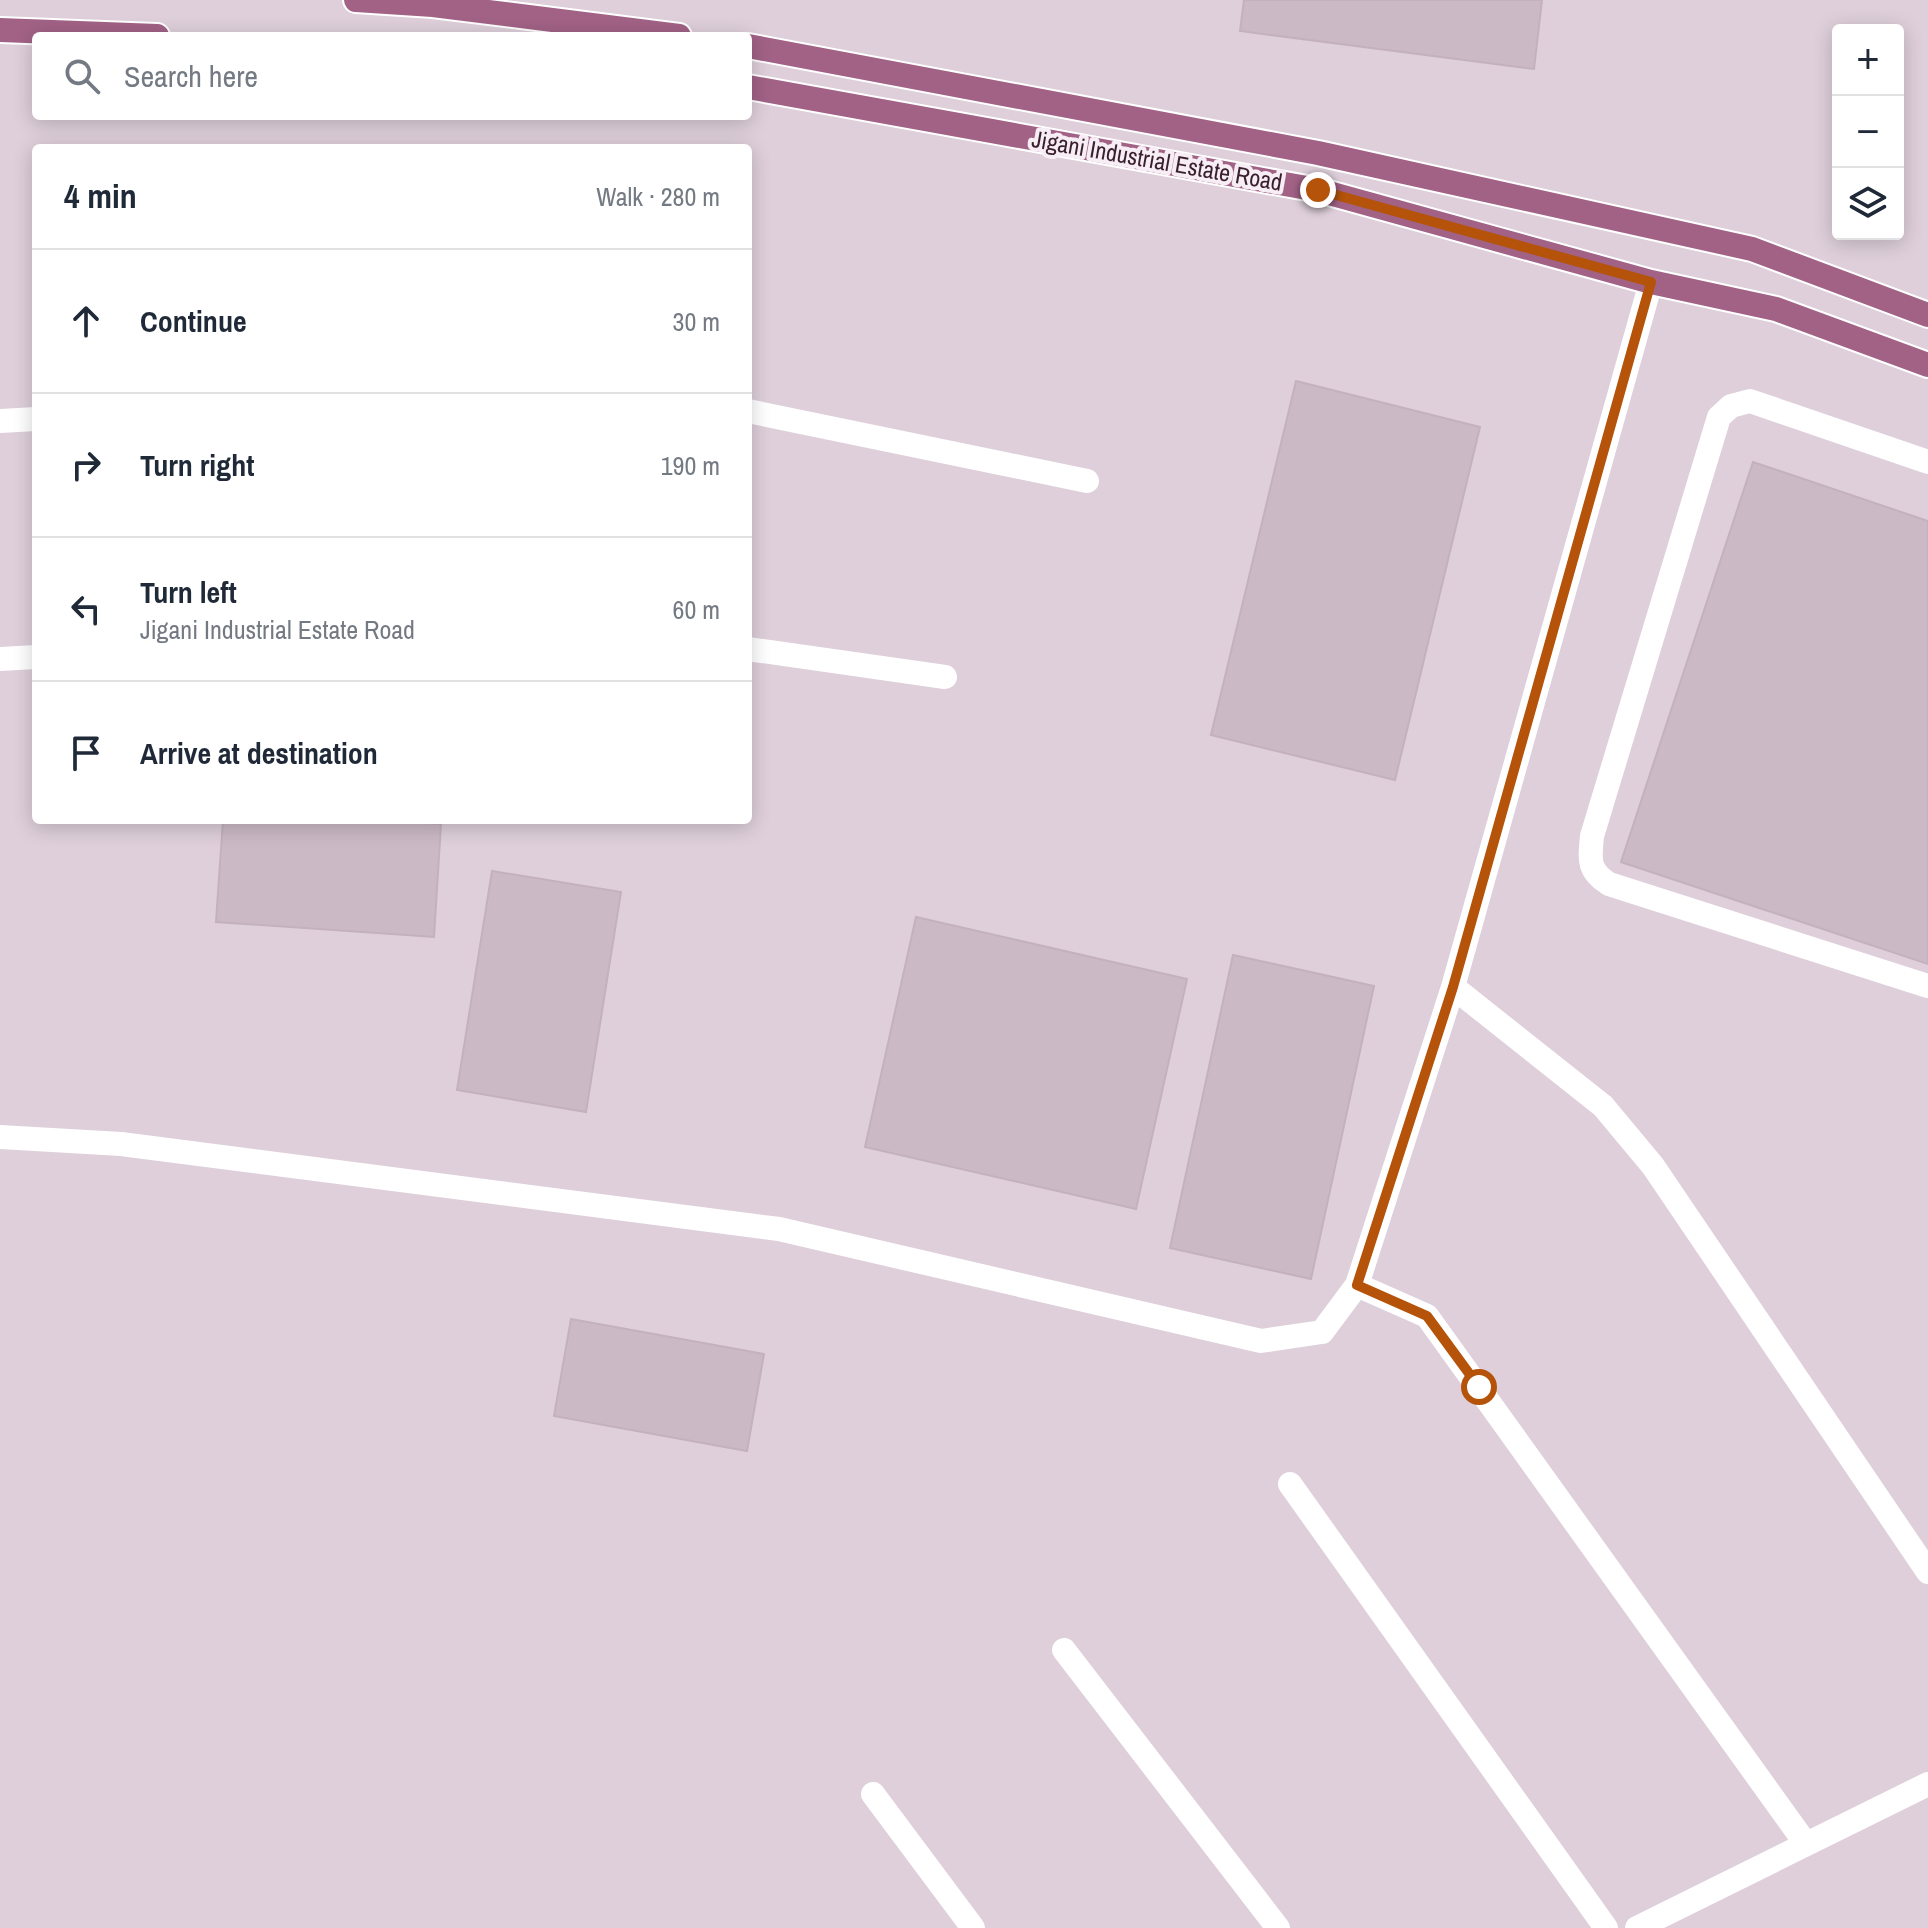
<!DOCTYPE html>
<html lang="en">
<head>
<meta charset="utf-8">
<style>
	body { margin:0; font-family:"Archivo Narrow",sans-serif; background:#f2f2f3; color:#1f2937 }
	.controls { position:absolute; right:24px; top:24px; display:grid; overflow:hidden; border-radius:8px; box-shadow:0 4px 20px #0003 }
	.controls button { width:72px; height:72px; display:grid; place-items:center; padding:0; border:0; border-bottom:2px solid #e0e1e3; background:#fff; color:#1f2937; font:40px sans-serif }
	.stop { position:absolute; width:24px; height:24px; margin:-18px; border:6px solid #b45309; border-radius:50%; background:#fff }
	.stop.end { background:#b45309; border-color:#fff; box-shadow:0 2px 8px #0008 }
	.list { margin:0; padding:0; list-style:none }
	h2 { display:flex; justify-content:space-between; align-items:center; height:104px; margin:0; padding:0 32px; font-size:34px }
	h2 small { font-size:26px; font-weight:400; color:#747a83 }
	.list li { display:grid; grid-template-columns:52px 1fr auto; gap:24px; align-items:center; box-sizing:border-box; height:144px; padding:0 32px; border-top:2px solid #e0e1e3 }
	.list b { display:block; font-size:30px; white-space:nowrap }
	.list p { margin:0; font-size:26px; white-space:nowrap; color:#747a83 }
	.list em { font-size:26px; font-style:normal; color:#747a83 }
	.icon { flex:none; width:44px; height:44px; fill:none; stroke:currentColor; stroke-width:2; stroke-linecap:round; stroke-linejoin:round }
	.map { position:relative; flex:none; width:1928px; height:1928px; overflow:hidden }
	.search { position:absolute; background:#fff; box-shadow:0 4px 20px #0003; left:32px; top:32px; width:720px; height:88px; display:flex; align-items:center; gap:20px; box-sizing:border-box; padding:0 28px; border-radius:8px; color:#747a83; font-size:30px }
	.panel { position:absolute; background:#fff; box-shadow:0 4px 20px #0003; left:32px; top:144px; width:720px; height:680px; border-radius:8px }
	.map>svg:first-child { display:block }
</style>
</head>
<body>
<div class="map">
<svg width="1928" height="1928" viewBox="0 0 1928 1928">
	<rect width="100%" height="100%" fill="#eadee7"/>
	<path fill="#decfda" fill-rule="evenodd" d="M0 0H1928V1928H0ZM1838 30H1898V234H1838ZM36 36H748V116H36ZM36 148H748V820H36Z"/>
	<path fill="#cbbac6" stroke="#c4b1bf" stroke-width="2" d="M1244 0H1542L1534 69 1240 31Z
		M1296 381 1480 427 1395 780 1211 735Z
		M1753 462 1928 521V964L1621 862Z
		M223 820H387L441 824 434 937 216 922Z
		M492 871 621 892 586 1112 457 1090Z
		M916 917 1187 979 1136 1209 865 1147Z
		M1233 955 1374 986 1311 1279 1170 1248Z
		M571 1319 764 1354 747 1451 554 1416Z"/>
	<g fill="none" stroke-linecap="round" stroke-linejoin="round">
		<g stroke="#fff" stroke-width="28">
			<path id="major" d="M356 0 433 5 679 36
				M0 30 157 36
				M748 46 1318 153 1752 249 1928 315
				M748 87 1318 190 1651 282 1776 309 1928 365"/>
		</g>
		<path stroke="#fff" stroke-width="24" d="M748 411 1087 481
			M0 421 36 419
			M1928 462 1750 401 1731 406 1719 417 1592 836C1590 859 1587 870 1609 884L1928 986
			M748 649 945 677
			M0 659 36 657
			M1453 987 1603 1106 1653 1166 1928 1572
			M0 1137 121 1144 779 1229 1261 1341 1322 1332 1357 1285 1453 987 1651 282
			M1357 1285 1427 1316 1806 1844
			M1290 1484 1606 1928
			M1064 1650 1278 1928
			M873 1794 973 1928
			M1637 1928 1928 1784"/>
		<use href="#major" stroke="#a16286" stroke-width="24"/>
	</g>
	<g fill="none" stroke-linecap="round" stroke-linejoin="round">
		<path stroke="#b45309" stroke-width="10" d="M1318 190 1651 282 1453 987 1357 1285 1427 1316 1479 1387"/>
	</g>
	<g text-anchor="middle" stroke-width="8" stroke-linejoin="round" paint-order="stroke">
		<g font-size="24" fill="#3a1f2f" stroke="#f7eef5">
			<text transform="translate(1157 161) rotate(10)" y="8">Jigani Industrial Estate Road</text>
		</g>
	</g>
</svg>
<div class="controls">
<button>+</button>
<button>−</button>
<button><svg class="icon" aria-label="layers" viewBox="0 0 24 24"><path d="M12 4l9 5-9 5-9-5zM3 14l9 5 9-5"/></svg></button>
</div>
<div class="stop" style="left:1479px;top:1387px"></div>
<div class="stop end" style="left:1318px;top:190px"></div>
<div class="search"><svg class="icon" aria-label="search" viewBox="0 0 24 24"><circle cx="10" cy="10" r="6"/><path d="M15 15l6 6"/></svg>Search here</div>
<section class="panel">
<h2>4 min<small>Walk · 280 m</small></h2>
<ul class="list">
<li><svg class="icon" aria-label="ahead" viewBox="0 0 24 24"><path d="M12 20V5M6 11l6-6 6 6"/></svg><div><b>Continue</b></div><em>30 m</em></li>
<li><svg class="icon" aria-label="right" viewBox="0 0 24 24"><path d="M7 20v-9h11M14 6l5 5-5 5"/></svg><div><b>Turn right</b></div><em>190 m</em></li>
<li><svg class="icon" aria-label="left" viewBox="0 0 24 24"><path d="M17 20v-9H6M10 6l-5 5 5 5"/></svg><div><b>Turn left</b><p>Jigani Industrial Estate Road</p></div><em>60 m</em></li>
<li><svg class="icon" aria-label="arrive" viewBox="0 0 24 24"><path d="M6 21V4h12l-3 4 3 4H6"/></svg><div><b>Arrive at destination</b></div></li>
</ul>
</section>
</div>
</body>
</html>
